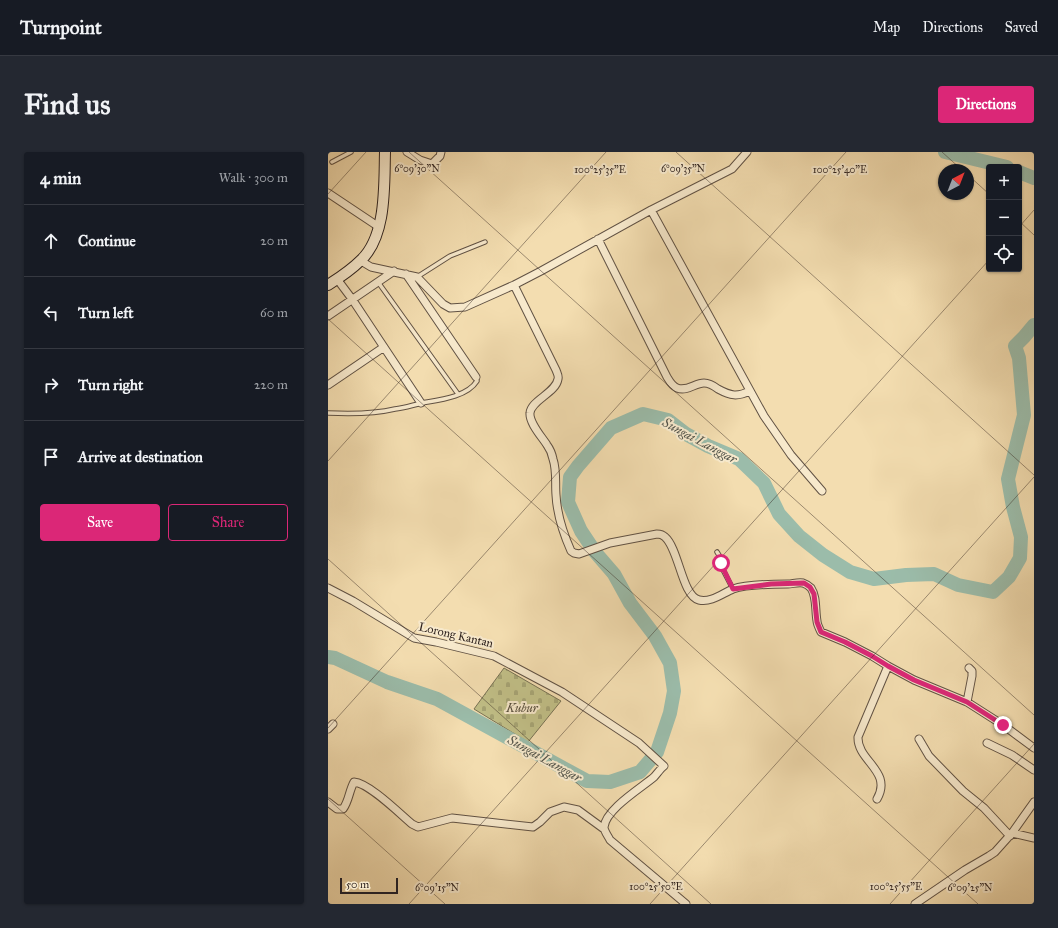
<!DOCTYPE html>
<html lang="en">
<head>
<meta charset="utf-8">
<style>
	body { margin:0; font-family:"IM FELL Great Primer",serif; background:#242831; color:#f1f3f6 }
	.controls { position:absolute; right:12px; top:12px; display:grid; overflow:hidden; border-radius:4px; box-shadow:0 1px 3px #0004 }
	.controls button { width:36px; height:36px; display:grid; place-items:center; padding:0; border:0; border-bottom:1px solid #363941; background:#171b24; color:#f1f3f6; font:20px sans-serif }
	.compass { position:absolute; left:610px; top:12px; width:36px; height:36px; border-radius:50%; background:#171b24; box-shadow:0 1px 3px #0004; rotate:42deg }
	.scale { position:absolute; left:12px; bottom:10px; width:58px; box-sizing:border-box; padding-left:4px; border:2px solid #302420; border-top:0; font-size:11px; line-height:14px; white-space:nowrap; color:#302420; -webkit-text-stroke:3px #f7e9cc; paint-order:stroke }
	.stop { position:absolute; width:12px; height:12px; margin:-9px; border:3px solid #db2777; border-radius:50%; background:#fff }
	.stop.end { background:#db2777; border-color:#fff; box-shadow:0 1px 4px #0008 }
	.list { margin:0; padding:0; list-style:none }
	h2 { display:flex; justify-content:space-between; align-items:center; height:52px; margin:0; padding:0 16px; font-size:17px }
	h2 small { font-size:13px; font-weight:400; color:#9ea1a6 }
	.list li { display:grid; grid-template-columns:26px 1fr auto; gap:12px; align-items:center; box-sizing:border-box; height:72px; padding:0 16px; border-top:1px solid #363941 }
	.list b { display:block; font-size:15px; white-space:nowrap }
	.list em { font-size:13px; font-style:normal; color:#9ea1a6 }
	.actions { display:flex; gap:8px; padding:12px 16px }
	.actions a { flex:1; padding:9px 0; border:1px solid #db2777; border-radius:4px; text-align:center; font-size:14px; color:#db2777 }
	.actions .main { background:#db2777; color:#fff }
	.icon { flex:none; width:22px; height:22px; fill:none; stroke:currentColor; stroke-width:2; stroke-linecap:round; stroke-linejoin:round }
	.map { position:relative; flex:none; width:706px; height:752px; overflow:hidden; border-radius:4px }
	header { display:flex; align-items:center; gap:24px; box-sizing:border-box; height:56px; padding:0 20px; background:#171b24; border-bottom:1px solid #363941 }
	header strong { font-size:19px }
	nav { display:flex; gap:22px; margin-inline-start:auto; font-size:14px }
	.intro { display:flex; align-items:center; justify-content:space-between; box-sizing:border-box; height:96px; padding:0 24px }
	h1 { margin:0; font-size:28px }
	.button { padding:10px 18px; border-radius:4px; background:#db2777; color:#fff; font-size:14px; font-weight:700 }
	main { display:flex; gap:24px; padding:0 24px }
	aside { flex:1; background:#171b24; border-radius:4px; box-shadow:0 1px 3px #0004 }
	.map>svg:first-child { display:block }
</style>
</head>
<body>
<header>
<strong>Turnpoint</strong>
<nav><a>Map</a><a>Directions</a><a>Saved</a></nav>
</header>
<div class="intro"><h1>Find us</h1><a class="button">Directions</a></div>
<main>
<aside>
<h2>4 min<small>Walk · 300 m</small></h2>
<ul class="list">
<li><svg class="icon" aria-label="ahead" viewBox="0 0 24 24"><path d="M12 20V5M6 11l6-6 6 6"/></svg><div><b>Continue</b></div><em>20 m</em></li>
<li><svg class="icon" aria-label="left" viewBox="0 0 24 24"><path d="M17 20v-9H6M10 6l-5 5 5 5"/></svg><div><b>Turn left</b></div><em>60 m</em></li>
<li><svg class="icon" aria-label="right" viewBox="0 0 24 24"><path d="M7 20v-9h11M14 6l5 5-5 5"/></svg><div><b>Turn right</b></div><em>220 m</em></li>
<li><svg class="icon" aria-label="arrive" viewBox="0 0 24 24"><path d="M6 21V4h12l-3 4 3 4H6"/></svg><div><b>Arrive at destination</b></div></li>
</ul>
<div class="actions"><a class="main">Save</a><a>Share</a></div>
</aside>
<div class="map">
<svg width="706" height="752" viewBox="0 0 706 752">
	<defs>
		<pattern id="cemetery-stones" width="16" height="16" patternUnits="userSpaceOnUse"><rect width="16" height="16" fill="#c1bf87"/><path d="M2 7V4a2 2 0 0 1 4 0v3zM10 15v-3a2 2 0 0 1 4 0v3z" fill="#a6a474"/></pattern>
	</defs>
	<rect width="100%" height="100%" fill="#f3ddb0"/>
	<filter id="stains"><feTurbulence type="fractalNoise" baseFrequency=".005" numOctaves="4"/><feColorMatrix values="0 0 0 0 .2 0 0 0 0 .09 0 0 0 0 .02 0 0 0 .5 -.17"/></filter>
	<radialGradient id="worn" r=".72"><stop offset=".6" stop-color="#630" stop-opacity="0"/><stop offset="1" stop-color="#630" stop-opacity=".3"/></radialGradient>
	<path fill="url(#cemetery-stones)" stroke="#787254" d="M176 516 233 549 200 590 146 557Z"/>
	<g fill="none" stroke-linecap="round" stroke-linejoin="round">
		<path stroke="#9bbcaa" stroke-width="14" d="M617 0 679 15
			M691 20 706 26
			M0 505 7 506 59 530 109 547 259 629 282 630 312 620 329 600 342 561 346 539 342 511 327 484 302 451 286 422 267 400 253 379 240 350 242 325 250 314 283 276 315 262 340 268 358 282 380 294 411 307 436 331 451 362 471 384 495 403 522 420 546 427 578 423 606 422 630 433 665 440 681 425 692 406 693 385 685 355 680 327 696 263 691 206 687 194 696 185 706 173"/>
		<g stroke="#615244" stroke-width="5.5">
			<path id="service" d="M4 10 23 0
				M89 125 122 104 157 90
				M50 130 130 242
				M0 261C21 262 46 262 67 257 76 256 85 253 94 251 111 248 139 245 149 229L148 225
				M389 400 394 408 393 414 405 437"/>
		</g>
		<g stroke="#615244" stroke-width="9">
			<path id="minor" d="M79 0 92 8 104 12 112 4 113 0
				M0 41 51 75
				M323 58 436 264 463 303 494 339
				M270 87 339 225C342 230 344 234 349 236 359 240 367 231 376 231 382 231 386 234 390 237 403 244 409 245 422 239
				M33 109 43 115 89 125 115 152 122 156 137 155 186 133 213 119 323 58 404 17 419 0
				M78 122 148 225
				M9 127 24 147 93 251
				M186 133 228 218C229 221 231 224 230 227 228 241 203 248 202 261 201 271 214 285 219 293 222 297 224 302 225 307 229 319 227 331 228 343 229 362 235 381 243 399L246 401 251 402 282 391 329 382C332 382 335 383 337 385 351 397 354 444 371 448 383 451 395 441 405 437 419 432 445 432 460 432 464 432 470 430 475 431 478 432 481 434 483 436 489 445 487 458 489 469 489 472 491 476 493 480L517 490 544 504 560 514 586 528 639 550 675 573 706 596
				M0 164 66 119
				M0 233 56 195
				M0 436 25 449 86 486 108 490 166 504 234 540 311 591 336 614C332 617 329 622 326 625 313 636 278 657 276 675 276 679 280 684 282 688L358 752
				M639 550 644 524V519L641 516
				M0 577 5 572
				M591 587 601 604 635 639 656 656 682 684
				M659 591 684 603 706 618
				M549 647C565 619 529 609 530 585L560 514
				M0 650 9 657H15C21 649 21 639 26 630 41 631 72 662 84 672L90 675 124 666 205 675 212 670 222 660 236 655 250 658 276 677
				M684 681 706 686
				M587 752 637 718 661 704 667 700 684 681 706 650"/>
		</g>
		<g stroke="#302420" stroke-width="12">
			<path id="secondary" d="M0 133C11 126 23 118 32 109 59 85 56 33 57 0"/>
		</g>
		<use href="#service" stroke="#f7e9cc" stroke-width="3.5"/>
		<use href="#minor" stroke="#f7e9cc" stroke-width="7"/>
		<use href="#secondary" stroke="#f7e9cc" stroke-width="10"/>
	</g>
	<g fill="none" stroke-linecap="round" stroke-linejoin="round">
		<path stroke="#db2777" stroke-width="5" d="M393 411 394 414 405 437 443 432 476 431 482 435 486 442 489 470 493 480 517 490 544 504 560 514 586 528 639 550 675 573"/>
	</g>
	<path fill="none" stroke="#302420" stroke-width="1" stroke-opacity="0.45" d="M81 0 706 563M348 0 706 323M614 0 634 18M640 23 661 42M0 42 38 0M691 69 706 83M691 75 706 58M0 167 650 752M0 309 278 0M0 407 383 752M0 576 518 0M0 647 117 752M81 752 661 108M322 752 706 325M562 752 706 592"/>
	<g text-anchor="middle" stroke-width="4" stroke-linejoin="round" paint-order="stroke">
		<g font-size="12" fill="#302420" stroke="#f7e9cc">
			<text transform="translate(128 483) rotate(13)" y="4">Lorong Kantan</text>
		</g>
		<g font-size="12" font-style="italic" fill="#544b3a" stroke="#f7e9cc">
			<text x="194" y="560">Kubur</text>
		</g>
		<g font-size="13" font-style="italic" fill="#505249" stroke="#f7e9cc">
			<text transform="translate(372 288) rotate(28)" y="5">Sungai Langgar</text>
			<text transform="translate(217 606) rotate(29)" y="5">Sungai Langgar</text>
		</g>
	</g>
	<g font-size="10" text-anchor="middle" fill="#302420" stroke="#f7e9cc" stroke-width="4" stroke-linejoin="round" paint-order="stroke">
		<text x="89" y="20">6°09'30"N</text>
		<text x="355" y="20">6°09'35"N</text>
		<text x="272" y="21">100°25'35"E</text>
		<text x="512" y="21">100°25'40"E</text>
		<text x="328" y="738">100°25'50"E</text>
		<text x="568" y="738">100°25'55"E</text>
		<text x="109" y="739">6°09'15"N</text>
		<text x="642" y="739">6°09'25"N</text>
	</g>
	<rect width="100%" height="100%" filter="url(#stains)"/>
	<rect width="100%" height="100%" fill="url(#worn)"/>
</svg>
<div class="controls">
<button>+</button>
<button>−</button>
<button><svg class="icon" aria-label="locate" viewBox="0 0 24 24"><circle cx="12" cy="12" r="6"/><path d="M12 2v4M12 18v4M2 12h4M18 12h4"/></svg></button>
</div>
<svg class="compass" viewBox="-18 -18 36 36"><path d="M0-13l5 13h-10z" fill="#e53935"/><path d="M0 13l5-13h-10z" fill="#9ea1a6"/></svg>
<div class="scale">50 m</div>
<div class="stop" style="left:393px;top:411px"></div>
<div class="stop end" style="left:675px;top:573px"></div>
</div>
</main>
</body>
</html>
